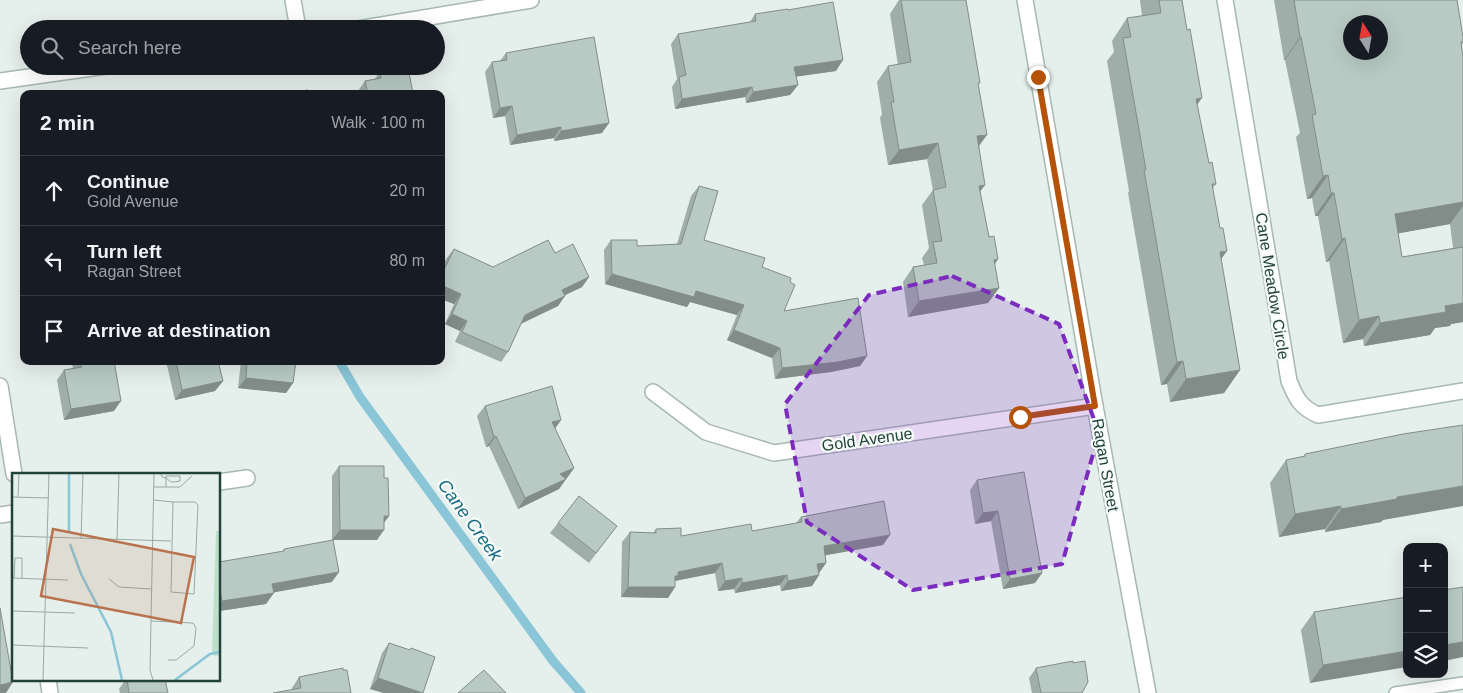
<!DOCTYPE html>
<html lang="en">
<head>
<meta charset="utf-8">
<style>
	body { margin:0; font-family:Helvetica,sans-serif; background:#20242c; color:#f1f3f6 }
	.controls { position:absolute; right:15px; bottom:15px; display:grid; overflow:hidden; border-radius:10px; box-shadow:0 5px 20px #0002 }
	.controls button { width:45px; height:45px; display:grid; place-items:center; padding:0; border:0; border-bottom:1px solid #363941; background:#171b24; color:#f1f3f6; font:25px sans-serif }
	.compass { position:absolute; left:1343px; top:15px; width:45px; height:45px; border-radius:50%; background:#171b24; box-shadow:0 5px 20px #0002; rotate:349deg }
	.stop { position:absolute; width:15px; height:15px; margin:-11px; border:4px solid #b45309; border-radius:50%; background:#fff }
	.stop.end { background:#b45309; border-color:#fff; box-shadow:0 1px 5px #0008 }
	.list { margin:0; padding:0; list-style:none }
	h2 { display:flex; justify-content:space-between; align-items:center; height:65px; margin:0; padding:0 20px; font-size:21px }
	h2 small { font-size:16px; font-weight:400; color:#9ea1a6 }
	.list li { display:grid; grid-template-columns:32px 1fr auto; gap:15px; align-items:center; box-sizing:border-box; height:70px; padding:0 20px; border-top:1px solid #363941 }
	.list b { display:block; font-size:19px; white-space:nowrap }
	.list p { margin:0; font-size:16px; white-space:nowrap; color:#9ea1a6 }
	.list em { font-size:16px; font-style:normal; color:#9ea1a6 }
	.icon { flex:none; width:28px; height:28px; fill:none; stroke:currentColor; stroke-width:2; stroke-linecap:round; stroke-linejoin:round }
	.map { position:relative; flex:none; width:1463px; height:693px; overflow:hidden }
	.search { position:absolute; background:#171b24; box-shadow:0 5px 20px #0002; left:20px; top:20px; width:425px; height:55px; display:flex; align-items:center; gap:12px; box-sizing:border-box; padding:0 18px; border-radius:28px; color:#9ea1a6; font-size:19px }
	.panel { position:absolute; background:#171b24; box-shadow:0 5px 20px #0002; left:20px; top:90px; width:425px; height:275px; border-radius:10px }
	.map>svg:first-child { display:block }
</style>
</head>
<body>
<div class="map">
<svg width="1463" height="693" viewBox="0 0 1463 693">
	<rect width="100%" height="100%" fill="#e5efeb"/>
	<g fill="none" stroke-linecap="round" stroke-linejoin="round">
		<path stroke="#8ac6d7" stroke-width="9" d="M339 361 360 397 553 661 581 693"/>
		<g stroke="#a7b8b3" stroke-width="14">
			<path id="service" d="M1395 693 1463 683"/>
		</g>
		<g stroke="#a7b8b3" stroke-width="18">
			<path id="minor" d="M293 0 298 29
				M1225 0 1289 381C1296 398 1300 407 1318 415L1463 391
				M358 29 531 0
				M0 81 106 66
				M0 386 14 474
				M653 392 706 432 774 453 1095 406
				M219 482 247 478
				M0 515 14 513
				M48 679 50 693"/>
		</g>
		<g stroke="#a7b8b3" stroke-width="18">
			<path id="tertiary" d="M1025 0 1095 406 1148 693"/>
		</g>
		<use href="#service" stroke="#fff" stroke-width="11"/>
		<use href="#minor" stroke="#fff" stroke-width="15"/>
		<use href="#tertiary" stroke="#fff" stroke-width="15"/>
	</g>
	<path fill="#9faea9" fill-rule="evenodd" d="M899 0H966L978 86 980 192 988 232 998 259 994 265 999 288 988 303 908 317 903 282 913 267 924 265 922 258 929 248 922 205 933 190 927 159 888 165 880 118 882 114 877 82 888 66 898 65 890 14Z
		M1140 0H1182L1197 105 1209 163 1216 184 1213 188 1221 259 1240 370 1224 393 1170 402 1167 384 1161 385 1128 193 1129 191 1107 61 1114 52 1112 41 1127 18 1142 16Z
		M1274 0H1457L1463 43 1461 46 1463 57V322L1451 324 1450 326 1435 328 1430 335 1364 346 1363 339 1343 343 1329 261 1326 262 1318 216H1315L1312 198 1307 199 1296 137 1300 133 1285 60H1284ZM1450 224 1453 248 1402 257 1398 233Z
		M788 10 836 71 796 76 798 85 790 95 746 103 745 97 675 109 672 87 677 79 671 44 678 34 750 22 755 14Z
		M506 53 602 133 554 141V138L510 145 505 116 493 118 485 72 492 62 500 61Z
		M380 71 413 94H359L358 91 365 81 375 79Z
		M699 186 704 240 762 267 790 282 784 311 867 356 860 366 831 372 775 379 772 358 727 340 737 315 690 302 687 307 605 284 604 250 611 240 637 246 677 244 691 196Z
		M454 249 493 267 555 253 589 277 582 287 565 295 558 306 521 324 508 352 501 362 455 342 460 331 445 324 454 304 441 299V271L446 259Z
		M72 361H114V411L64 420 57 380 64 370 73 369 72 363Z
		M166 361H218L223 381 215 391 175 400Z
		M241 361H296L293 383 286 393 238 388Z
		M485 406 561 420 555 428 574 468 559 489 518 509 489 446 486 447 477 416Z
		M1305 454 1383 520 1381 522 1325 532V529L1279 537 1270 483 1286 460 1304 457Z
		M339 466 384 478 389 516 384 522 377 540H332V476Z
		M977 480 1042 573 1035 583 1003 589 991 521 975 524 970 490Z
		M801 517 883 545 825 555 826 563 819 573V575L812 586 781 591 780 585 735 593 734 589 718 591 715 573 675 581V587L668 598 621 597 622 542 630 532 653 533 656 529 681 536 752 531 796 523Z
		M558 523 617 526 589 563 550 533Z
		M284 549 332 582 273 592 266 604 219 611V562L282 552Z
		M1407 597 1310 683 1301 630 1314 612Z
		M389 643 423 693H384L370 689 382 653Z
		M1036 668 1082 693H1032L1029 678Z
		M299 677 351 693 292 689V688Z
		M126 679 168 693H120L119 689Z"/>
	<path fill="#828d89" d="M1300 37H1301L1285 60H1284Z
		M843 60 836 71 787 78 794 67Z
		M798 85 790 95 746 103 753 92Z
		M752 87 745 97 675 109 682 99Z
		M1202 98 1186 120 1196 99Z
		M512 106 505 116 493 118 500 108Z
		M609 123 602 133 554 141 561 131Z
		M561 127 554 138 510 145 517 135Z
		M987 135 976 150 977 136Z
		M938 143 927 159 888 165 899 150Z
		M1328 175 1312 198 1307 199 1323 176Z
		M985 185 974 200 979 186Z
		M1331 193H1334L1318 216H1315Z
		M1463 202V206L1450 224 1379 237 1395 214Z
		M1345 238 1329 261 1326 262 1342 239Z
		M1227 251 1211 273 1220 252Z
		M998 259 988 275 994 260Z
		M612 274 696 291 744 305 737 315 690 302 687 307 605 284Z
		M589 277 582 287 555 300 562 290Z
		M441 285 461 294 454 304 441 299Z
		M999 288 988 303 908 317 919 301Z
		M565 296 558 306 518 325 525 315Z
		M1463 303V322L1451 324 1450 326 1435 328 1430 335 1364 346 1380 323 1445 306Z
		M452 314 467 321 460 331 445 324Z
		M1379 316 1363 339 1343 343 1359 320Z
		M734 330 780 348 772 358 727 340Z
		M867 356 860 366 831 372 775 379 782 368Z
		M1183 361 1167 384 1161 385 1177 362Z
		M1240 370 1224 393 1170 402 1186 379Z
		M246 378 293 383 286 393 238 388Z
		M223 381 215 391 175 400 182 390Z
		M121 401 114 411 64 420 71 409Z
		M561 420 554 430 552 422Z
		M496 436 489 446 486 447 494 437Z
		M574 468 567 478 553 485 560 474Z
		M566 479 559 489 518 509 525 498Z
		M1463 486V506L1383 520 1381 522 1325 532 1341 509 1397 497Z
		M1341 506 1325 529 1279 537 1295 514Z
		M998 511 991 521 975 524 983 513Z
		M384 516H389L381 527Z
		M340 530H384L377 540H332Z
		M890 535 883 545 816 557 824 546Z
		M722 563 715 573 674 581 671 586 678 572Z
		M826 563 819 573 810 574 817 564Z
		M339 572 332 582 265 594 272 584Z
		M1042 573 1035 583 1003 589 1010 579Z
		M787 575 780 585 735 593 742 583Z
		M819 575 812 586 781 591 788 581Z
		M742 578 734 589 718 591 725 581Z
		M628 587H675L668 598 621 597Z
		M274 593 266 604 219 611V606L222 601Z
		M1463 642V657L1444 661V645Z
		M1407 651V667L1310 683 1323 665Z
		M378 678 423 693H384L370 689Z
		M13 682 6 693H0V685Z"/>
	<path fill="#b9cac4" stroke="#828d89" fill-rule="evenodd" d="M901 0H966L980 83H978L987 135 977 136 985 185 979 186 988 232 989 237 994 236 998 259 994 260 999 288 919 301 913 267 937 263 933 242 942 241 933 190 946 187 938 143 899 150 891 102H894L888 66 911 62Z
		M1159 0H1182L1187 30 1190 29 1202 98 1196 99 1209 163 1212 162 1216 184H1212L1220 228H1223L1227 251 1220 252 1240 370 1186 379 1183 361 1177 362 1144 170H1146L1123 38 1131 37 1127 18 1161 13Z
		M1294 0H1457L1463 37V42H1461L1463 57V202L1395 214 1402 257 1463 247V303L1445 306 1446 312 1380 323 1379 316 1359 320 1345 238 1342 239 1334 193H1331L1328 175 1323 176 1312 115 1316 114 1301 37H1300ZM1350 22H1380V52H1350Z
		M833 2 843 60 794 67 798 85 753 92 752 87 682 99 679 77 686 75 678 34 756 21 755 14 788 9V10Z
		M594 37 609 123 561 131V127L517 135 512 106 500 108 492 62 507 60 506 53Z
		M408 67 413 94H368L365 81 381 78 380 71Z
		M308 90 309 94H284Z
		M699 186 718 191 704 240 765 258 762 267 791 278 790 282 795 285 784 311 858 298 867 356 838 362 782 368 780 348 734 330 744 305 696 291 694 297 612 274 611 240H637V246L681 244Z
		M548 240 555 253 573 244 589 277 562 290 565 296 525 315 508 352 462 332 467 321 452 314 461 294 441 285V276L454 249 493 267Z
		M80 361H114L121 401 71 409 64 370 82 367Z
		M176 361H218L223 381 182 390Z
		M247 361H296L293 383 246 378Z
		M552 386 561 420 552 422 574 468 560 474 566 479 525 498 496 436 494 437 485 406Z
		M1463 425V486L1397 497V499L1341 509V506L1295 514 1286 460 1305 456V454L1403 434Z
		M339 466H384V478H388L389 516H384V530H340Z
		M1024 472 1042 573 1010 579 998 511 983 513 977 480Z
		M579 496 617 526 596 553 558 523Z
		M884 501 890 535 824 546 826 563 817 564 819 575 788 581 787 575 742 583V578L725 581 722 563 678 572V576H675V587H628L630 532 656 533V529L681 528V536L751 524 752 531 802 522 801 517Z
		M333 540 339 572 272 584 274 593 222 601 219 584V562L284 551V549Z
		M1463 587V642L1444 645V590Z
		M1407 597V651L1323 665 1314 612Z
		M0 608 13 682 0 685Z
		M389 643 410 650 411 648 435 657 423 693 378 678Z
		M1073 661V663L1085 661 1088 682 1082 693H1041L1036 668Z
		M343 668V670H347L351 693H273L301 688 299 677Z
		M484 670 506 693H458Z
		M127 679H165L168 693H129Z"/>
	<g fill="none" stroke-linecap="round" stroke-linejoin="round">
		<path stroke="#b45309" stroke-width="6" d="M1020 417 1095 406 1038 77"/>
	</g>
	<path fill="#7b2cbf" fill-opacity="0.2" stroke="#7b2cbf" stroke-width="4" stroke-dasharray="10 6" stroke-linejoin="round" d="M952 276 1059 324 1099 433 1062 564 913 590 807 522 785 404 869 295Z"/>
	<g text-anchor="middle" stroke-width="4.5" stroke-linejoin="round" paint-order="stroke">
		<g font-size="16" fill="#22423b" stroke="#f6fbf8">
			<text transform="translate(1273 286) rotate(81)" y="6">Cane Meadow Circle</text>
			<text transform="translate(867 439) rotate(-8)" y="6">Gold Avenue</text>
			<text transform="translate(1106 465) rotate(80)" y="6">Ragan Street</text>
		</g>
		<g font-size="18" font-style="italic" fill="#176b83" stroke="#f6fbf8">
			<text transform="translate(470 520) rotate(54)" y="6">Cane Creek</text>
		</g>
	</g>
	<g transform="translate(12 473)">
		<rect width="208" height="208" fill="#e5efeb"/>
		<path d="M204 58H208L207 183 200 182Z" fill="#bce1c8"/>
		<path fill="none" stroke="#8ac6d7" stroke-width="2.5" d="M57 59V0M58 71 69 101 99 159 110 207M163 207 198 181 208 179"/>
		<path fill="none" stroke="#97aaa5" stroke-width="1" d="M149 0 150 4 154 5 159 9H162L168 8V3H154V14M142 14H168L180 3M0 24 36 25M6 24 7 0M142 27 161 29M161 29H183L186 32 182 121 159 119ZM0 63 159 68M69 66 71 0M105 67 107 0M0 105 56 107M2 105 3 85H10V105M97 106 107 114 139 116M0 138 63 140M139 148 181 150 184 155 182 173 164 187H156M0 172 76 175M31 207 37 0M141 207 138 197 142 0"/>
		<path fill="#b9734f" fill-opacity="0.15" stroke="#b9734f" stroke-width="2.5" d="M41 56 182 84 169 150 29 123Z"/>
		<rect width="208" height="208" fill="none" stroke="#22423b" stroke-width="2.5"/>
	</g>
</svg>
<div class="controls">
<button>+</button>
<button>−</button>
<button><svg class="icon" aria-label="layers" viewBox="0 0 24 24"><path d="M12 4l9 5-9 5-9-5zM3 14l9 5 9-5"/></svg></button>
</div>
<svg class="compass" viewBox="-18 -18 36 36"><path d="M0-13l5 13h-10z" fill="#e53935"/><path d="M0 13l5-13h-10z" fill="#9ea1a6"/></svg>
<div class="stop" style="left:1020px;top:417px"></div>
<div class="stop end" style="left:1038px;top:77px"></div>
<div class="search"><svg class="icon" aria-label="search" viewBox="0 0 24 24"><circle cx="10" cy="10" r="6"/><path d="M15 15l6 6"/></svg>Search here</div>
<section class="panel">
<h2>2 min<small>Walk · 100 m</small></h2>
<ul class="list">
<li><svg class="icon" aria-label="ahead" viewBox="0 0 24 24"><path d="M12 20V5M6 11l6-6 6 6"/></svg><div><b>Continue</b><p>Gold Avenue</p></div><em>20 m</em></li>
<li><svg class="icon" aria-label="left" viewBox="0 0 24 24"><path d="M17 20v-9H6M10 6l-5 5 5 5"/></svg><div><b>Turn left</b><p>Ragan Street</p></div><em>80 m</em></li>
<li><svg class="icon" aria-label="arrive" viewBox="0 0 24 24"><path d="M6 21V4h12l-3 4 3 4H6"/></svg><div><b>Arrive at destination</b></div></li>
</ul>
</section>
</div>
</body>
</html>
